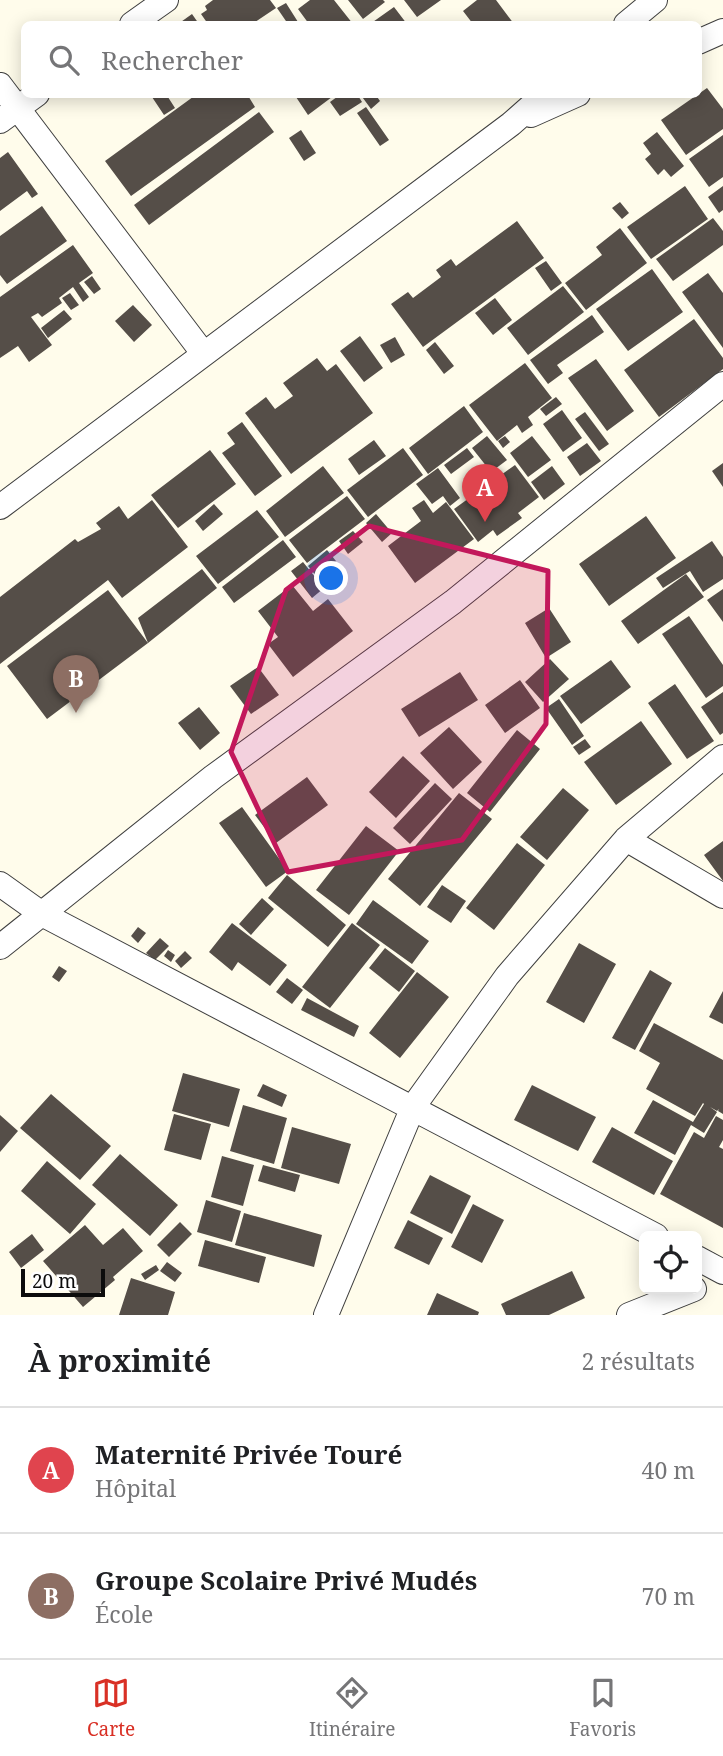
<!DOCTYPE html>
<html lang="fr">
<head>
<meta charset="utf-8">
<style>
	body { margin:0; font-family:"Noto Serif",serif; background:#f6f6f6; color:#202124 }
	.controls { position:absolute; right:21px; bottom:21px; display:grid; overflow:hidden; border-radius:10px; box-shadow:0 4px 18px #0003 }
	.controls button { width:63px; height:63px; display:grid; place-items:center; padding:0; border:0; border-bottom:2px solid #e0e0e0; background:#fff; color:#202124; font:35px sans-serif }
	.scale { position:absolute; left:21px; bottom:18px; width:84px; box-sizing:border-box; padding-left:7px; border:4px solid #0c0c0c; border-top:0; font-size:19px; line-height:24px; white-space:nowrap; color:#0c0c0c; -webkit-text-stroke:5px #fff; paint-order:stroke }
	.you { position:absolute; left:332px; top:579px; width:24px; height:24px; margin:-18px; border:5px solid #fff; border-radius:50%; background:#1a73e8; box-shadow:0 0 0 10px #1a73e833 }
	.badge { display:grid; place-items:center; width:46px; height:46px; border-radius:50%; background:#d93025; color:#fff; font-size:23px; font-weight:700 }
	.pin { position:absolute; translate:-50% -58px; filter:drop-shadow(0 2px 4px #0008) }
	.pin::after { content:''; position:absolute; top:37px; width:24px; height:21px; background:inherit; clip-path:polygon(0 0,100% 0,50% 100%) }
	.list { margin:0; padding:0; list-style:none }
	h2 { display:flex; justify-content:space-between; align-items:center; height:91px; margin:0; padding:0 28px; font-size:30px }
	h2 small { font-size:23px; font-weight:400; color:#757577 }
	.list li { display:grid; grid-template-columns:46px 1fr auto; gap:21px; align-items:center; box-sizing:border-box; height:126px; padding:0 28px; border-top:2px solid #e0e0e0 }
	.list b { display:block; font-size:26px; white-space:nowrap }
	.list p { margin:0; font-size:23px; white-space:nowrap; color:#757577 }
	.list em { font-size:23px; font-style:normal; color:#757577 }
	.icon { flex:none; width:38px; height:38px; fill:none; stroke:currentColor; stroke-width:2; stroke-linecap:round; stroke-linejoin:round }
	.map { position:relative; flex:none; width:723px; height:1315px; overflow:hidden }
	.search { position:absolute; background:#fff; box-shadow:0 4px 18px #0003; left:21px; right:21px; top:21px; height:77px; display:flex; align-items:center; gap:18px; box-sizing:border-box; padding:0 24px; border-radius:10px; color:#757577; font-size:26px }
	.sheet { height:343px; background:#fff }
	nav { display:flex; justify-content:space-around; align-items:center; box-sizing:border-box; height:98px; border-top:2px solid #e0e0e0; background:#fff; font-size:19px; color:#757577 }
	nav a { display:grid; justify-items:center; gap:4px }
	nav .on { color:#d93025 }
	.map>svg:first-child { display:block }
</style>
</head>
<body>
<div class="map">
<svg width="723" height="1315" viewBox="0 0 723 1315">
	<rect width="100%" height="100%" fill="#fffceb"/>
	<path fill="#554e48" d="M213 0H270L276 8 252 24H208L201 14 207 10 205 6Z
		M310 0H334L353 24H309L298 9Z
		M348 0H383L385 2 363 19Z
		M404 0H441L417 17Z
		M477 0H496L514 24H473L463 11Z
		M286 3 298 22 295 24H288L277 8Z
		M394 7 407 24H370Z
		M192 14 199 24H178Z
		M707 88 723 109V129L686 155 661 120Z
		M150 94H166L175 108 164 115Z
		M197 94H247L255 107 131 196 105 161Z
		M294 94H336L308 115Z
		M341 94H357L362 102 340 116 330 102Z
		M360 94H375L380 101 371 109Z
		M366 107 389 140 380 146 357 113Z
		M259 112 274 132 149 225 134 205Z
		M301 130 316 153 304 161 289 138Z
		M657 132 684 166 671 177 664 169 658 175 645 159 651 154 643 143Z
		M723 135V177L709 187 689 159Z
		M8 152 38 194 32 198 27 191 0 211V158Z
		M685 186 708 219 651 259 627 227Z
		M723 186V210L719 213 708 197Z
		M620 202 629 213 622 219 612 208Z
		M42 206 67 241 7 284 0 275V236Z
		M713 218 723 231V245L673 281 656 259Z
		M517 221 544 258 423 347 391 304 408 292 413 298 441 277 436 270 451 259 456 266Z
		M620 228 647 263 586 310 565 283 602 255 596 247Z
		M73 245 93 273 79 283 89 297 83 302 73 287 59 298 62 303 42 317 38 313 31 317 52 345 29 362 18 346 0 358V297Z
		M546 261 562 283 551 291 535 268Z
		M652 269 683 312 628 351 596 309Z
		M708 273 723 293V348L682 292Z
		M92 276 101 289 94 294 84 282Z
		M563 286 584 312 528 355 507 328Z
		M70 293 79 305 71 310 62 298Z
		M495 298 512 320 493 335 475 313Z
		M133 305 152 325 134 342 115 321Z
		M64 310 72 319 48 338 41 328Z
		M592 315 604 332 557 365 563 373 548 384 530 360Z
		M694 319 723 358V369L659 417 624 370Z
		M360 336 383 368 364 382 340 351Z
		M395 337 405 355 391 363 380 345Z
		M435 342 454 366 444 374 426 350Z
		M317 358 327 371 336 364 373 413 291 474 245 413 266 397 275 409 293 396 283 383Z
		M596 359 634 411 607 431 568 378Z
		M525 363 552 398 528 417 533 425 522 433 517 425 497 441 469 405Z
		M556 397 562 404 546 416 540 409Z
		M464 406 483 432 428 474 409 448Z
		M562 410 582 438 563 452 543 424Z
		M585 412 609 444 599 451 575 419Z
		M242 422 282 476 255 496 222 453 235 444 227 433Z
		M487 436 507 460 491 472 472 448Z
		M505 436 510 442 503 448 498 441Z
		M532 436 551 460 528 477 510 453Z
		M374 440 386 456 359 475 348 459Z
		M587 443 601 461 580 476 567 457Z
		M403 448 423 475 368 517 347 490Z
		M467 448 474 457 451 474 444 465Z
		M210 450 236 484 178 528 151 495Z
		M723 463V487L712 471Z
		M515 465 539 497 518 513 522 518 497 536 493 530 478 542 454 509Z
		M323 466 344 493 285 537 266 511Z
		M552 466 565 484 544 500 531 482Z
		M438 468 460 498 450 506 443 496 432 504 416 484Z
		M347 496 365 519 307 563 289 540Z
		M152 500 188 547 122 598 108 580 0 664V597L75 539 78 542 101 529 96 523 119 506 128 519Z
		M424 500 433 513 446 502 474 539 415 583 388 546 421 521 412 508Z
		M214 504 223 514 203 531 195 521Z
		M257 510 279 537 218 584 196 556Z
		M376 514 392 533 382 542 366 523Z
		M646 516 676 558 609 606 579 564Z
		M353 531 363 542 348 554 339 541Z
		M283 540 296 557 234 603 222 587Z
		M712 541 723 557V579L703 592 690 571 663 588 656 578Z
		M327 550 336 561 317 577 308 566Z
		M303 562 324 588 312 598 291 571Z
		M202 569 217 588 148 643 138 618Z
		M686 574 704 597 638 644 621 621Z
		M292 585 313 611 328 599 353 631 293 677 268 644 278 637 258 611Z
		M723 589V622L707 600Z
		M108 590 148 643 47 719 7 666Z
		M549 608 571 642 546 658 525 623Z
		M689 616 723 665V686L706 698 662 634Z
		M550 659 569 679 543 702 525 682Z
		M611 660 631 687 581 724 560 696Z
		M258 667 279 695 251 714 230 686Z
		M460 672 478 700 419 737 401 709Z
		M520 680 540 708 505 733 485 705Z
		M675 684 714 741 687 759 648 703Z
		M723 692V733L720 735 701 707Z
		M559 699 584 736 572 745 546 708Z
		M199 707 220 733 200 750 178 723Z
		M641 721 672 764 616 805 584 762Z
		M449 727 482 762 453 789 420 753Z
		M517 730 540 749 490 812 467 793Z
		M585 739 591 747 579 755 573 747Z
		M403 756 430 781 396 818 369 792Z
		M307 777 328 805 276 843 255 815Z
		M435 783 452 799 410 844 393 828Z
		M563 788 589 810 547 860 520 837Z
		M459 793 492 819 420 906 388 879Z
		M242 807 288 871 266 887 219 823Z
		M366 826 399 851 349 915 316 890Z
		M723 841V881L704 855Z
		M517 843 545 865 494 930 466 908Z
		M287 875 346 925 328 947 268 898Z
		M442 885 466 901 451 923 427 907Z
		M262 898 274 909 251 935 239 924Z
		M373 900 429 941 412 964 356 924Z
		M232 923 287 965 270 986 238 962 232 971 209 952Z
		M352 923 380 945 330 1008 302 987Z
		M138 927 146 933 138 943 131 936Z
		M160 938 169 946 155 960 146 953Z
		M579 943 616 964 584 1023 546 1002Z
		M385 948 415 971 399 992 369 968Z
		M168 950 175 955 171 962 164 956Z
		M185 951 192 958 181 968 175 961Z
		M59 966 67 971 59 982 52 977Z
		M650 970 672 983 635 1050 612 1038Z
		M417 972 449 997 400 1058 369 1033Z
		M287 978 303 990 292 1004 276 992Z
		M723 991V1024L709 1017Z
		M307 998 359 1026 354 1037 301 1010Z
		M654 1023 723 1060V1114L718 1111 719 1109 717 1111 710 1107 717 1112 704 1133 691 1125 675 1155 634 1133 653 1100 693 1122 704 1104 703 1103 695 1116 646 1089 660 1063 639 1051Z
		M183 1073 240 1089 229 1127 172 1111Z
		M263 1084 287 1095 282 1107 257 1096Z
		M532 1085 596 1117 578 1151 514 1120Z
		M51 1094 111 1146 80 1180 20 1128Z
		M243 1105 287 1118 274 1164 230 1151Z
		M174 1114 211 1124 201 1160 164 1150Z
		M0 1115 18 1131 0 1152Z
		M716 1116 723 1120V1140L719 1147 723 1149V1228L660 1194 694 1132 704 1138Z
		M292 1127 351 1144 339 1184 281 1168Z
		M612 1127 673 1161 654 1195 592 1162Z
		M120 1154 178 1205 150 1236 92 1185Z
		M222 1156 254 1165 243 1206 211 1197Z
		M47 1161 96 1204 70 1234 21 1191Z
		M263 1165 300 1175 295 1192 258 1181Z
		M430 1175 471 1196 452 1234 410 1213Z
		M206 1200 241 1211 232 1242 197 1232Z
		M473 1204 504 1220 482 1263 451 1247Z
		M244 1213 322 1235 314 1267 235 1245Z
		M408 1220 443 1238 429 1265 394 1248Z
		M180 1222 192 1234 169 1257 157 1245Z
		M85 1225 103 1245 123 1228 143 1251 113 1277 115 1280 83 1307 43 1261Z
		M32 1234 44 1250 21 1268 9 1252Z
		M205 1240 266 1257 259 1283 198 1266Z
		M167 1262 182 1273 175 1282 160 1271Z
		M156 1265 159 1270 145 1280 141 1274Z
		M572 1271 585 1298 549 1315H506L501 1304Z
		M131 1278 175 1292 168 1315H119Z
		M437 1293 479 1312 478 1315H427Z"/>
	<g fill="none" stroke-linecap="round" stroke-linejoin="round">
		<g stroke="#3f3f3f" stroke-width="26">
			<path id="minor" d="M132 24 166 0
				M626 24 655 0
				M698 42 723 31
				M0 85 203 353
				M531 115 578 94
				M0 121 37 94
				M0 507 511 124 545 94
				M626 839 723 896
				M0 884 42 914 656 1236
				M0 947 213 777 453 602 723 384
				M697 1258 723 1272
				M326 1315 413 1107 507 976 626 839 723 757
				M629 1315 694 1289"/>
		</g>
		<use href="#minor" stroke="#fff" stroke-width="24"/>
	</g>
	<path fill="#c2185b" fill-opacity="0.2" stroke="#c2185b" stroke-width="5" stroke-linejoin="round" d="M369 526 548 571 546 724 462 840 288 872 231 752 286 590Z"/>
</svg>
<div class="controls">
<button><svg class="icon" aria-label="locate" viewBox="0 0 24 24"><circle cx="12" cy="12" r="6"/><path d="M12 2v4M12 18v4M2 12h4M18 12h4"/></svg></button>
</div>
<div class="scale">20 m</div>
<div class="you"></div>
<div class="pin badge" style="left:485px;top:522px;background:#e0444e">A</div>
<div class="pin badge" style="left:76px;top:713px;background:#8d6e63">B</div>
<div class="search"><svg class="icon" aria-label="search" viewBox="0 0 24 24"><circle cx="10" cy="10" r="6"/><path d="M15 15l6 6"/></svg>Rechercher</div>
</div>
<section class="sheet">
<h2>À proximité<small>2 résultats</small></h2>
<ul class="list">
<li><span class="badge" style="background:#e0444e">A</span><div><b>Maternité Privée Touré</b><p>Hôpital</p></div><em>40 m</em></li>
<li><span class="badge" style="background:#8d6e63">B</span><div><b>Groupe Scolaire Privé Mudés</b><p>École</p></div><em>70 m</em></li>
</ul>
</section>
<nav>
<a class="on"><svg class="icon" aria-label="map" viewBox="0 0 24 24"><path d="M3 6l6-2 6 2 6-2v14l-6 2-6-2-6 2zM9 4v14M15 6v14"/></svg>Carte</a>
<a><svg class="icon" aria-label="directions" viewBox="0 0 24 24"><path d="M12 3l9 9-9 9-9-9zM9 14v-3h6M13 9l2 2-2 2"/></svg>Itinéraire</a>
<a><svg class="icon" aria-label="saved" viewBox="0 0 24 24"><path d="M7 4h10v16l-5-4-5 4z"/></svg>Favoris</a>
</nav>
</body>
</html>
